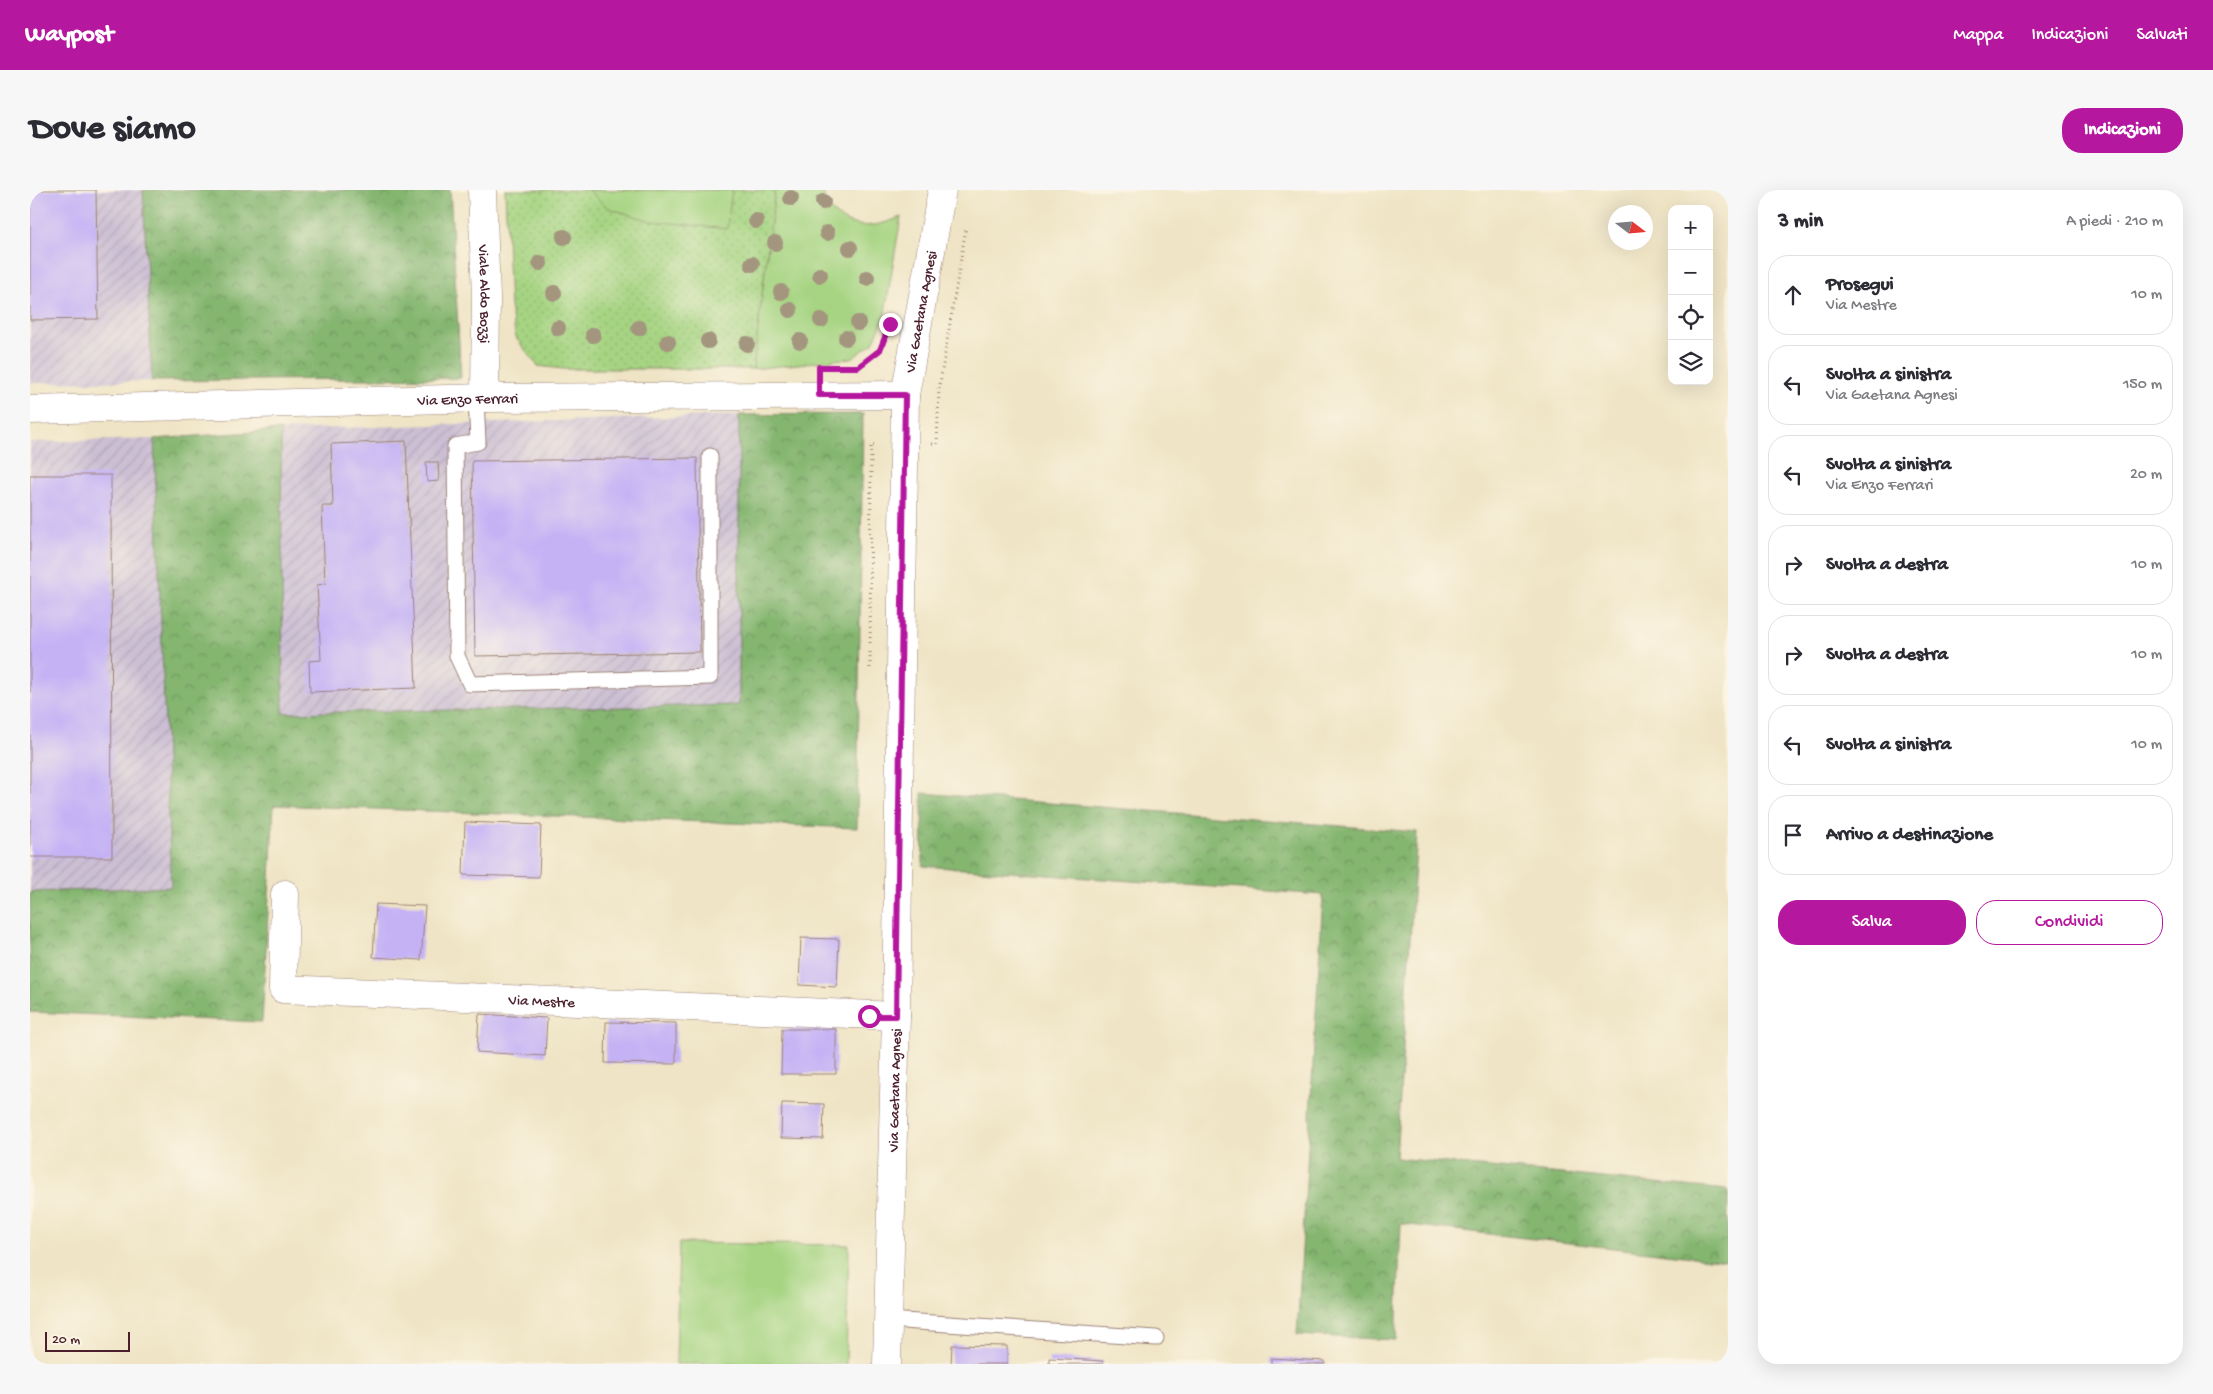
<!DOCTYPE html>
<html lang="it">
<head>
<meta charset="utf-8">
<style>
	body { margin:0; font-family:"Gochi Hand",sans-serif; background:#f7f7f7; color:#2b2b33 }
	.controls { position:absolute; right:15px; top:15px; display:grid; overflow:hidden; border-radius:10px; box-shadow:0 5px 20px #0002 }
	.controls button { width:45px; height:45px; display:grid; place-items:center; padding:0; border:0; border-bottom:1px solid #e1e1e2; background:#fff; color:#2b2b33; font:25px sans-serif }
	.compass { position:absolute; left:1578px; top:15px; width:45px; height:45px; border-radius:50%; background:#fff; box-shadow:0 5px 20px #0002; rotate:106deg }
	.scale { position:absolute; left:15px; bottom:12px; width:85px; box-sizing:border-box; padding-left:5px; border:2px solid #4a1f2b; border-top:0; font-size:14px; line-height:18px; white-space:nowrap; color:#4a1f2b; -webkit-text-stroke:4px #fcf5e5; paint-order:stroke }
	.stop { position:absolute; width:15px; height:15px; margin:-11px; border:4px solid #b5179e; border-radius:50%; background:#fff }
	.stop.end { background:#b5179e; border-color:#fff; box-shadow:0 1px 5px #0008 }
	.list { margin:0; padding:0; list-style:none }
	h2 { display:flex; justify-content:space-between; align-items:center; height:65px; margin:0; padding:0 20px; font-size:21px }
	h2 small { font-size:16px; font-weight:400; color:#7c7c81 }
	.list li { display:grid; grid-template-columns:32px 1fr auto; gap:15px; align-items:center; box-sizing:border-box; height:80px; margin:0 10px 10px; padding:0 10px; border:1px solid #e1e1e2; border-radius:20px }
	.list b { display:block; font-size:19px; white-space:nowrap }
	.list p { margin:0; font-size:16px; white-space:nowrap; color:#7c7c81 }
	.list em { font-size:16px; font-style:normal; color:#7c7c81 }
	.actions { display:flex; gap:10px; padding:15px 20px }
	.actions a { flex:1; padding:11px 0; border:1px solid #b5179e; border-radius:20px; text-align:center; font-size:18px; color:#b5179e }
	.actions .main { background:#b5179e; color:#fff }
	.icon { flex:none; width:28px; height:28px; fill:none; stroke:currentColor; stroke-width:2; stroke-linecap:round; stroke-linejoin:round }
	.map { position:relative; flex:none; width:1698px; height:1174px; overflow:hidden; border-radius:20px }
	header { display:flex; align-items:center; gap:30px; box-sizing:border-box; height:70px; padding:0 25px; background:#b5179e; color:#fff }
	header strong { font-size:24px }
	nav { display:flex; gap:28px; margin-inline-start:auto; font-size:18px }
	.intro { display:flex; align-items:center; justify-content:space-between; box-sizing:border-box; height:120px; padding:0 30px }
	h1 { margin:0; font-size:35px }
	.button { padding:12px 22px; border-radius:20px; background:#b5179e; color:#fff; font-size:18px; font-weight:700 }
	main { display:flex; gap:30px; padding:0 30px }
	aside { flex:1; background:#fff; border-radius:20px; box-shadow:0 5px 20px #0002 }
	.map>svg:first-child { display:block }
</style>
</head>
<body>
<header>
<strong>Waypost</strong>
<nav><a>Mappa</a><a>Indicazioni</a><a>Salvati</a></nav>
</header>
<div class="intro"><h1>Dove siamo</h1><a class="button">Indicazioni</a></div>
<main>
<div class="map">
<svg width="1698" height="1174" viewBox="0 0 1698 1174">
	<defs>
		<pattern id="industrial-furrows" width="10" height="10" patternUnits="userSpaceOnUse" patternTransform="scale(1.25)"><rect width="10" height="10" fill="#ccbfd4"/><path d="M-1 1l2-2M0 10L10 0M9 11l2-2" fill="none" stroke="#b1a4b6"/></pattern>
		<pattern id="grass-dots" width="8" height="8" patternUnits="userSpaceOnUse" patternTransform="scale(1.25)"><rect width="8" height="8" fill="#a6d482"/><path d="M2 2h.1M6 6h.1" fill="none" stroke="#90b670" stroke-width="1.8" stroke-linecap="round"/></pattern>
		<pattern id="forest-crowns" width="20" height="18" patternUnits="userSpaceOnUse" patternTransform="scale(1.25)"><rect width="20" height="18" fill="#84b670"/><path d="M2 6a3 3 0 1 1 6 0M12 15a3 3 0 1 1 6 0" fill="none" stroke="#6e935c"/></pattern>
	</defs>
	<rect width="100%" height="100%" fill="#fcf5e5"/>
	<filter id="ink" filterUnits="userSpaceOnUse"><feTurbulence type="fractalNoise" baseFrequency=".02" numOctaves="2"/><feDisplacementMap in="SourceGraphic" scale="10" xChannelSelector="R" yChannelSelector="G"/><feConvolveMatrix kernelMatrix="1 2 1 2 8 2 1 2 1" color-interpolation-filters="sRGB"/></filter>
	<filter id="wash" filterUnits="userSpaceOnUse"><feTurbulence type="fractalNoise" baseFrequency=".0096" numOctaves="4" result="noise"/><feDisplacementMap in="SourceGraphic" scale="20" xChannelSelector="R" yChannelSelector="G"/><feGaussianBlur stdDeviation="1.12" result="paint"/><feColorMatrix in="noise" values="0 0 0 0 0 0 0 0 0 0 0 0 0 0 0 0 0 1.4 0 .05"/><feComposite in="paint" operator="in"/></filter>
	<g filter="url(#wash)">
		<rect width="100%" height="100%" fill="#efe4c5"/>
		<path fill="url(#industrial-furrows)" d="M0 0H113L122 191 0 193Z
			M709 225V515L252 523 251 240Z
			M124 249 141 698 0 702V252Z"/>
		<path fill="url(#grass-dots)" stroke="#787a56" d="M475 0H745L723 179H533L508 176 486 148 480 116Z"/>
		<path fill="url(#forest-crowns)" stroke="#676a4e" d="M113 0H420L431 188 122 191Z
			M833 224 827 638 244 615 232 832 0 822V702L141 697 124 249 251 240 253 523 709 515V225Z
			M892 603 1387 642 1366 968 1698 1000V1071L1371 1034 1366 1150 1267 1145 1293 705 893 676Z"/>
		<path fill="#a6d482" stroke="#787a56" d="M558 0H702L697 39 621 31 578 18Z
			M745 0H792C794 5 796 14 799 18 821 42 844 38 871 27L854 128 843 153 822 168 723 179Z
			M649 1053 819 1055 816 1174H646Z"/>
		<g id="blocks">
			<path fill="#c5b2f5" d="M0 0H66L68 129 0 130Z
				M376 251 386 498 280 502 279 471 291 470 287 395 295 394 292 316H303L301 254Z
				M667 268 670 462 445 466 442 271Z
				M396 272H408L409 291 397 292Z
				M0 285H81L82 667H0Z
				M435 632 511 635 509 687 433 685Z
				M346 714 395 716 391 770 343 767Z
				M771 748 809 749 807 797 769 795Z
				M449 824 517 828 515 866 447 862Z
				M576 832 646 833V874L575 873Z
				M752 839H806V884H751Z
				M752 913 794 914 793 949 751 948Z
				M922 1155 977 1156V1174H921Z
				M1019 1168 1073 1171V1174H1019Z
				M1241 1168 1295 1171V1174H1241Z"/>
		</g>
	</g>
	<g filter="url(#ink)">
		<use href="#blocks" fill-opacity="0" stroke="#9c8278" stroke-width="1"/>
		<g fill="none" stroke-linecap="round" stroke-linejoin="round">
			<g stroke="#9c8278" stroke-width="17">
				<path id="service" d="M446 209 448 252 425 256 427 466 440 494 680 487V266
					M858 1130 1126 1148"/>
			</g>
			<g stroke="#9c8278" stroke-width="29">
				<g id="minor">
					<path id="s1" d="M452 0 456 108 455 208"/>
					<path id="s2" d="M0 220 455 208 875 205"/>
					<path id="s3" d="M255 704 253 799 866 826"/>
				</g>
			</g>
			<g stroke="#9c8278" stroke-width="29">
				<g id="tertiary">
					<path id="s4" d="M857 1174 866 826 875 205 912 0"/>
				</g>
			</g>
			<path stroke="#9c8278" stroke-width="3" stroke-dasharray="1 4" stroke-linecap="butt" d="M828 177 850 160 855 148
				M902 254H907L909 199 936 38
				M840 478 841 255H845"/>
			<use href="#service" stroke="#fff" stroke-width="15"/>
			<use href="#minor" stroke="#fff" stroke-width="28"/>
			<use href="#tertiary" stroke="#fff" stroke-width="28"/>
		</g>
		<g fill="#a4957f">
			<circle cx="761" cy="8" r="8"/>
			<circle cx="793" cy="12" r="8"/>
			<circle cx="726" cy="31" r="8"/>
			<circle cx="797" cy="43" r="8"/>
			<circle cx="534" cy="47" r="8"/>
			<circle cx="745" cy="53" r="8"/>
			<circle cx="820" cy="58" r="8"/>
			<circle cx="510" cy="73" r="8"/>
			<circle cx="722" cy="74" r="8"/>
			<circle cx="790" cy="85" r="8"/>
			<circle cx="837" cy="88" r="8"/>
			<circle cx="751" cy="102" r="8"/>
			<circle cx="524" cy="103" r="8"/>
			<circle cx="760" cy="120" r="8"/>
			<circle cx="791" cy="130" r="8"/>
			<circle cx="828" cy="133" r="8"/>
			<circle cx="528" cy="138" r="8"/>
			<circle cx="609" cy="138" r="8"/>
			<circle cx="563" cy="145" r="8"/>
			<circle cx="816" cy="148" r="8"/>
			<circle cx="678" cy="151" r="8"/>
			<circle cx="770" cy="151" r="8"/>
			<circle cx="638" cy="152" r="8"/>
			<circle cx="717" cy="154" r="8"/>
		</g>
	</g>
	<g fill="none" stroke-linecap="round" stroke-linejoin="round" filter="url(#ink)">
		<path stroke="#b5179e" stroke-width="6" d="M839 826H866L875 205H789V177H828L850 160 860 134"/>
	</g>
	<g text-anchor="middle" stroke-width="4" stroke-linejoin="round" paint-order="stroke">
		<g font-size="15" fill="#4a1f2b" stroke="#fcf5e5">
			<text dy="5" stroke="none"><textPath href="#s1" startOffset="104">Viale Aldo Bozzi</textPath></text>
			<text dy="5" stroke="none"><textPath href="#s4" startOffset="1054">Via Gaetana Agnesi</textPath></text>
			<text dy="5" stroke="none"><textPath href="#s2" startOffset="438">Via Enzo Ferrari</textPath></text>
			<text dy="5" stroke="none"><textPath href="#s3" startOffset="354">Via Mestre</textPath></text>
			<text dy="5" stroke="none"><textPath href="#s4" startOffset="274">Via Gaetana Agnesi</textPath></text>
		</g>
	</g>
</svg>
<div class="controls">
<button>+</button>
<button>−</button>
<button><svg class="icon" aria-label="locate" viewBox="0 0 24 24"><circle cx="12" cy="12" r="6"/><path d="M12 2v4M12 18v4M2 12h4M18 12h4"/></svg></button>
<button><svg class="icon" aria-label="layers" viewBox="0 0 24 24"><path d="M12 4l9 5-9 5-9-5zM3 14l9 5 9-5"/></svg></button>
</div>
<svg class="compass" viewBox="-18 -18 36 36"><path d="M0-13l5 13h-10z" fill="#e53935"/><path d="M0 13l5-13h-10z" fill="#7c7c81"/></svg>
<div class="scale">20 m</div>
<div class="stop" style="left:839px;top:826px"></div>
<div class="stop end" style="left:860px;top:134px"></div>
</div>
<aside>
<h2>3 min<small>A piedi · 210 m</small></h2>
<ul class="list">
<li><svg class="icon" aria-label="ahead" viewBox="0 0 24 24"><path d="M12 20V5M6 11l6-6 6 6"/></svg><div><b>Prosegui</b><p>Via Mestre</p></div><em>10 m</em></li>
<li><svg class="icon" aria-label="left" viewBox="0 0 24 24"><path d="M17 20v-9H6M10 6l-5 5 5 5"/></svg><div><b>Svolta a sinistra</b><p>Via Gaetana Agnesi</p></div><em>150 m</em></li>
<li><svg class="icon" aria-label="left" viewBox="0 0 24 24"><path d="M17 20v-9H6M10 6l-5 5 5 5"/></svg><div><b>Svolta a sinistra</b><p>Via Enzo Ferrari</p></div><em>20 m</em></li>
<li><svg class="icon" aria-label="right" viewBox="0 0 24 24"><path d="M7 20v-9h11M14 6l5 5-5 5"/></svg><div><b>Svolta a destra</b></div><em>10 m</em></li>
<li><svg class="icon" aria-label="right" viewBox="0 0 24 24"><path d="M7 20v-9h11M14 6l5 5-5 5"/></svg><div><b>Svolta a destra</b></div><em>10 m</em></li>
<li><svg class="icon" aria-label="left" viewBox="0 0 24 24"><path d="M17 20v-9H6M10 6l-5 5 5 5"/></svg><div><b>Svolta a sinistra</b></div><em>10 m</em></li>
<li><svg class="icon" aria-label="arrive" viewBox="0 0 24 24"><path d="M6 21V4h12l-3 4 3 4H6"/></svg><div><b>Arrivo a destinazione</b></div></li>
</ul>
<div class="actions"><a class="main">Salva</a><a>Condividi</a></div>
</aside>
</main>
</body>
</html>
